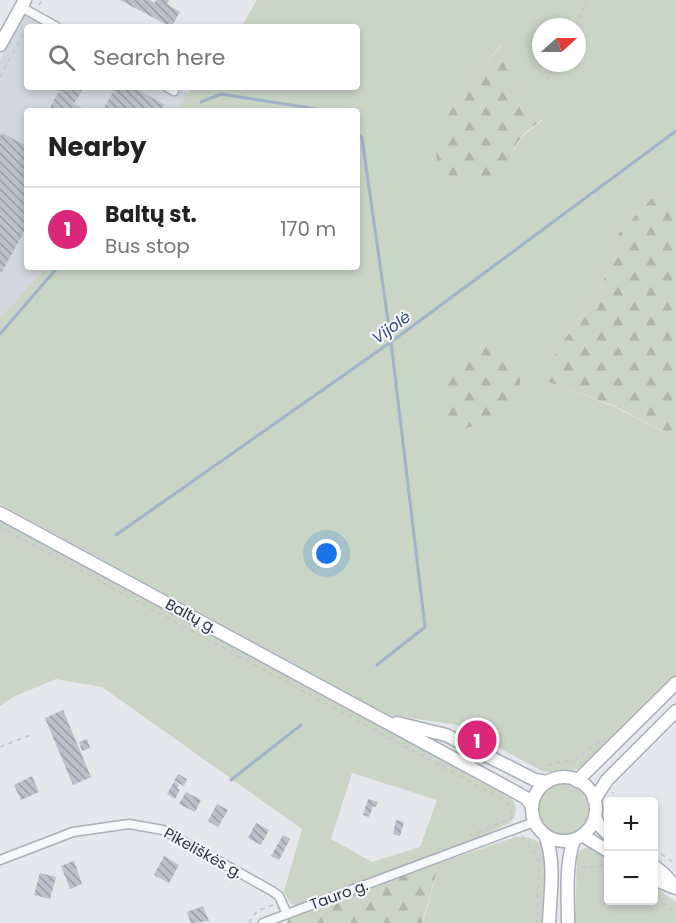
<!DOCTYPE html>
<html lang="en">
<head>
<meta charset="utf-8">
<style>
	body { margin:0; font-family:Poppins,sans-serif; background:#f6f6f6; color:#222 }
	.controls { position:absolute; right:18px; bottom:18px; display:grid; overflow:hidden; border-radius:6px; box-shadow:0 3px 9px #0003 }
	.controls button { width:54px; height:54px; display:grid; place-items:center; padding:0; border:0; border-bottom:2px solid #e0e0e0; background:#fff; color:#222; font:30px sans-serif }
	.compass { position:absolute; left:532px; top:18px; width:54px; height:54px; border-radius:50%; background:#fff; box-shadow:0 3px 9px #0003; rotate:69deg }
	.you { position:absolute; left:327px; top:554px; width:21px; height:21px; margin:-15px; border:4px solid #fff; border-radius:50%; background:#1a73e8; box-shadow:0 0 0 9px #1a73e833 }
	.badge { display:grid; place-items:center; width:39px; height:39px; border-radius:50%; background:#db2777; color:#fff; font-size:20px; font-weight:700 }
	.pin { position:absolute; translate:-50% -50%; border:3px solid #fff; box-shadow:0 2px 6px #0006 }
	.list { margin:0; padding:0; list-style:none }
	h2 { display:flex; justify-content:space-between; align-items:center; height:78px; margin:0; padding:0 24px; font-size:26px }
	h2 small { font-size:20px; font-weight:400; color:#767676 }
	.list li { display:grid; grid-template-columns:39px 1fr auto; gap:18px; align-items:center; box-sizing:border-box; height:84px; padding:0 24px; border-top:2px solid #e0e0e0 }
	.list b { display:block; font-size:22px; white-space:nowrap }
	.list p { margin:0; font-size:20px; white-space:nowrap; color:#767676 }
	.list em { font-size:20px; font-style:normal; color:#767676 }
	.icon { flex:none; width:33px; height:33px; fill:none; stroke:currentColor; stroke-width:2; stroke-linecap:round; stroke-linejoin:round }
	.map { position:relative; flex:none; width:676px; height:923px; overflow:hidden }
	.search { position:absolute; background:#fff; box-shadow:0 3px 9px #0003; left:24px; top:24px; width:336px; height:66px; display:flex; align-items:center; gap:15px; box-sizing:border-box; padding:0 21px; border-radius:6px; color:#767676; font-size:22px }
	.panel { position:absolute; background:#fff; box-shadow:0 3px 9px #0003; left:24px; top:108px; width:336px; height:162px; border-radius:6px }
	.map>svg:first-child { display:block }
</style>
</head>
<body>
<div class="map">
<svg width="676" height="923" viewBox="0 0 676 923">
	<defs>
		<pattern id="forest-firs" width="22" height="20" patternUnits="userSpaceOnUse" patternTransform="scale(1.5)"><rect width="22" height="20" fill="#c9d6c5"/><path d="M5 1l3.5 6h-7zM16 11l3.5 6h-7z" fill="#adb8ab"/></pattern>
		<pattern id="building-back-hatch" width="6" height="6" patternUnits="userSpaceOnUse" patternTransform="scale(1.5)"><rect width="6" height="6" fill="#bbc0ca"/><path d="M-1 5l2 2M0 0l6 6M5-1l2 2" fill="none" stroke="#989da6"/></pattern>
	</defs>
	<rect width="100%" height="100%" fill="#e4e7ec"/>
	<path fill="#d2d6de" d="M29 6 67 27H27V87H176L189 94 177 111H27V267H46L0 318V59Z"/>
	<path fill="#c9d6c5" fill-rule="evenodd" d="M257 0H676V191L651 199 619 233 602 286 556 352 550 382 615 407 676 438V678L584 767C572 772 557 770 544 772L457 725 389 715 0 504V318L46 267H357V111H177L192 87H357V27H241ZM541 27H577V63H541ZM502 45 520 100 543 120C520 137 509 148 507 177L490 186 461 181 448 113 477 71Z
		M0 520 510 795 516 807 515 815 510 823 455 848 297 906 290 903 284 891 302 829 102 687 56 679 13 697 0 706ZM352 773 437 800 420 847 372 862 331 839Z
		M537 809a26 26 0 1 1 52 0a26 26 0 1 1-52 0Z
		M516 837C525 837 536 837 542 846 550 858 546 907 545 923H423L439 863Z
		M590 847 608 855V900H654V887L676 902V923H575L577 857C579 849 583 848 590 847Z"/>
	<path fill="url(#forest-firs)" d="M503 45 520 100 546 110C542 124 534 124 524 134 512 147 508 160 508 177L490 187 461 181 438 170 435 145 448 113 477 71Z
		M676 191V438L615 406 549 382 556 352 602 286 619 233 651 199Z
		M481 342 511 346 522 371 517 399 488 422 445 434 437 413 447 380Z
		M439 863 422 923H287L288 918Z"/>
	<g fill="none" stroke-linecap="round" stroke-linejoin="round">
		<path stroke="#9fb4cc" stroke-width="3" d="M201 102 221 94 330 111
			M357 133 362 138 391 342 425 627 377 665
			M0 334 58 267
			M116 535 391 342 676 131
			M231 780 301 725"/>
	</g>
	<path fill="url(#building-back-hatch)" d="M120 0H150L155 3 156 0H169L167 4 180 12 171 27Z
		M61 87H84L74 104 87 111H48Z
		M116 87H133L165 105 160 111H102Z
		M2 133 27 146V226L2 272 0 271V136Z
		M63 710 91 777 73 785 45 718Z
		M87 739 90 748 82 751 79 742Z
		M178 774 187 779 184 786 174 781Z
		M32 776 39 792 21 800 14 785Z
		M174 782 179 785 177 788 180 790 175 799 167 794Z
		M186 792 201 800 195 812 179 804Z
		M368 799 378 802 376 807 373 806 369 817 363 815Z
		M217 804 228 810 218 827 208 821Z
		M396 820 404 822 400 836 393 834Z
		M256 823 269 830 261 845 248 838Z
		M283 835 290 839 279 860 271 856Z
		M164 856 179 865 169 883 154 875Z
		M74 861 82 884 70 889 61 866Z
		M40 873 56 877 50 899 34 895Z
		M203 906 209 921 191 923 187 912Z"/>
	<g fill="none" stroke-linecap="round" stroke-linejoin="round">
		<g stroke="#a9aeb7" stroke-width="11">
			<path id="street" d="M21 7 57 27
				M167 87 174 91
				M0 860 73 832 129 824 163 830 272 891 279 896 287 914
				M263 923 534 822"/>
		</g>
		<g stroke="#a9aeb7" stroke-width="15">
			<path id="secondary" d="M0 45 25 0
				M0 513 510 789 526 798 532 805
				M397 723 446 735 535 780 547 782
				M532 809a32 32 0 1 1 64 0a32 32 0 1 1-64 0Z
				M577 781 676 683
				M594 800 607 780 676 711
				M595 817 599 825 608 834
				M545 835C556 862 550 894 549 923
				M582 835 608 851
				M654 866 665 875 676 888
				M654 879 673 887
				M568 923C568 896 565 865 574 840"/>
		</g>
		<path stroke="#c2c5cb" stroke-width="1.5" stroke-dasharray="4.5 4.5" stroke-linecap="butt" d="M39 5 42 0
			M575 27 587 0
			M0 77 27 27
			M547 80 557 63
			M0 527 504 800 508 803 514 818
			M0 747 33 734
			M539 769 555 763 575 760 603 739
			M611 802 613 792
			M469 836 514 817
			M522 836 539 860 537 923
			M654 849 676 864
			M581 867H598L605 863
			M654 898 676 913
			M249 923C254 911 261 909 273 905"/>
		<use href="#street" stroke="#f7f8fa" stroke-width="8"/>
		<use href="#secondary" stroke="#fff" stroke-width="12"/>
	</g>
	<g text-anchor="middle" stroke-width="4.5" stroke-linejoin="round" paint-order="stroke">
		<g font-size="15" fill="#2b3445" stroke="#f4f6f9">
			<text transform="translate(191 616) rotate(28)" y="5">Baltų g.</text>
			<text transform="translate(203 853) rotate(29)" y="5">Pikeliškės g.</text>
			<text transform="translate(339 895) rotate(-20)" y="5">Tauro g.</text>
		</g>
		<g font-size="16" font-style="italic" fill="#34527a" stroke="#f4f6f9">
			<text transform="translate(391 327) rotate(-36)" y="6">Vijolė</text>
		</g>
	</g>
</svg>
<div class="controls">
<button>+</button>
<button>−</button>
</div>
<svg class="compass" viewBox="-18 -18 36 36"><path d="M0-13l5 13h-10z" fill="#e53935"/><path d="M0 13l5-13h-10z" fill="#767676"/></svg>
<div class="you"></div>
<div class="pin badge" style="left:477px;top:740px">1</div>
<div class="search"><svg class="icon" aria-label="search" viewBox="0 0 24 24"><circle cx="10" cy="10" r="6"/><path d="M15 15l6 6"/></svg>Search here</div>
<section class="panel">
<h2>Nearby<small></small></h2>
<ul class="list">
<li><span class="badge">1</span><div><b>Baltų st.</b><p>Bus stop</p></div><em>170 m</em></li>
</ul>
</section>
</div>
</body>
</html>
